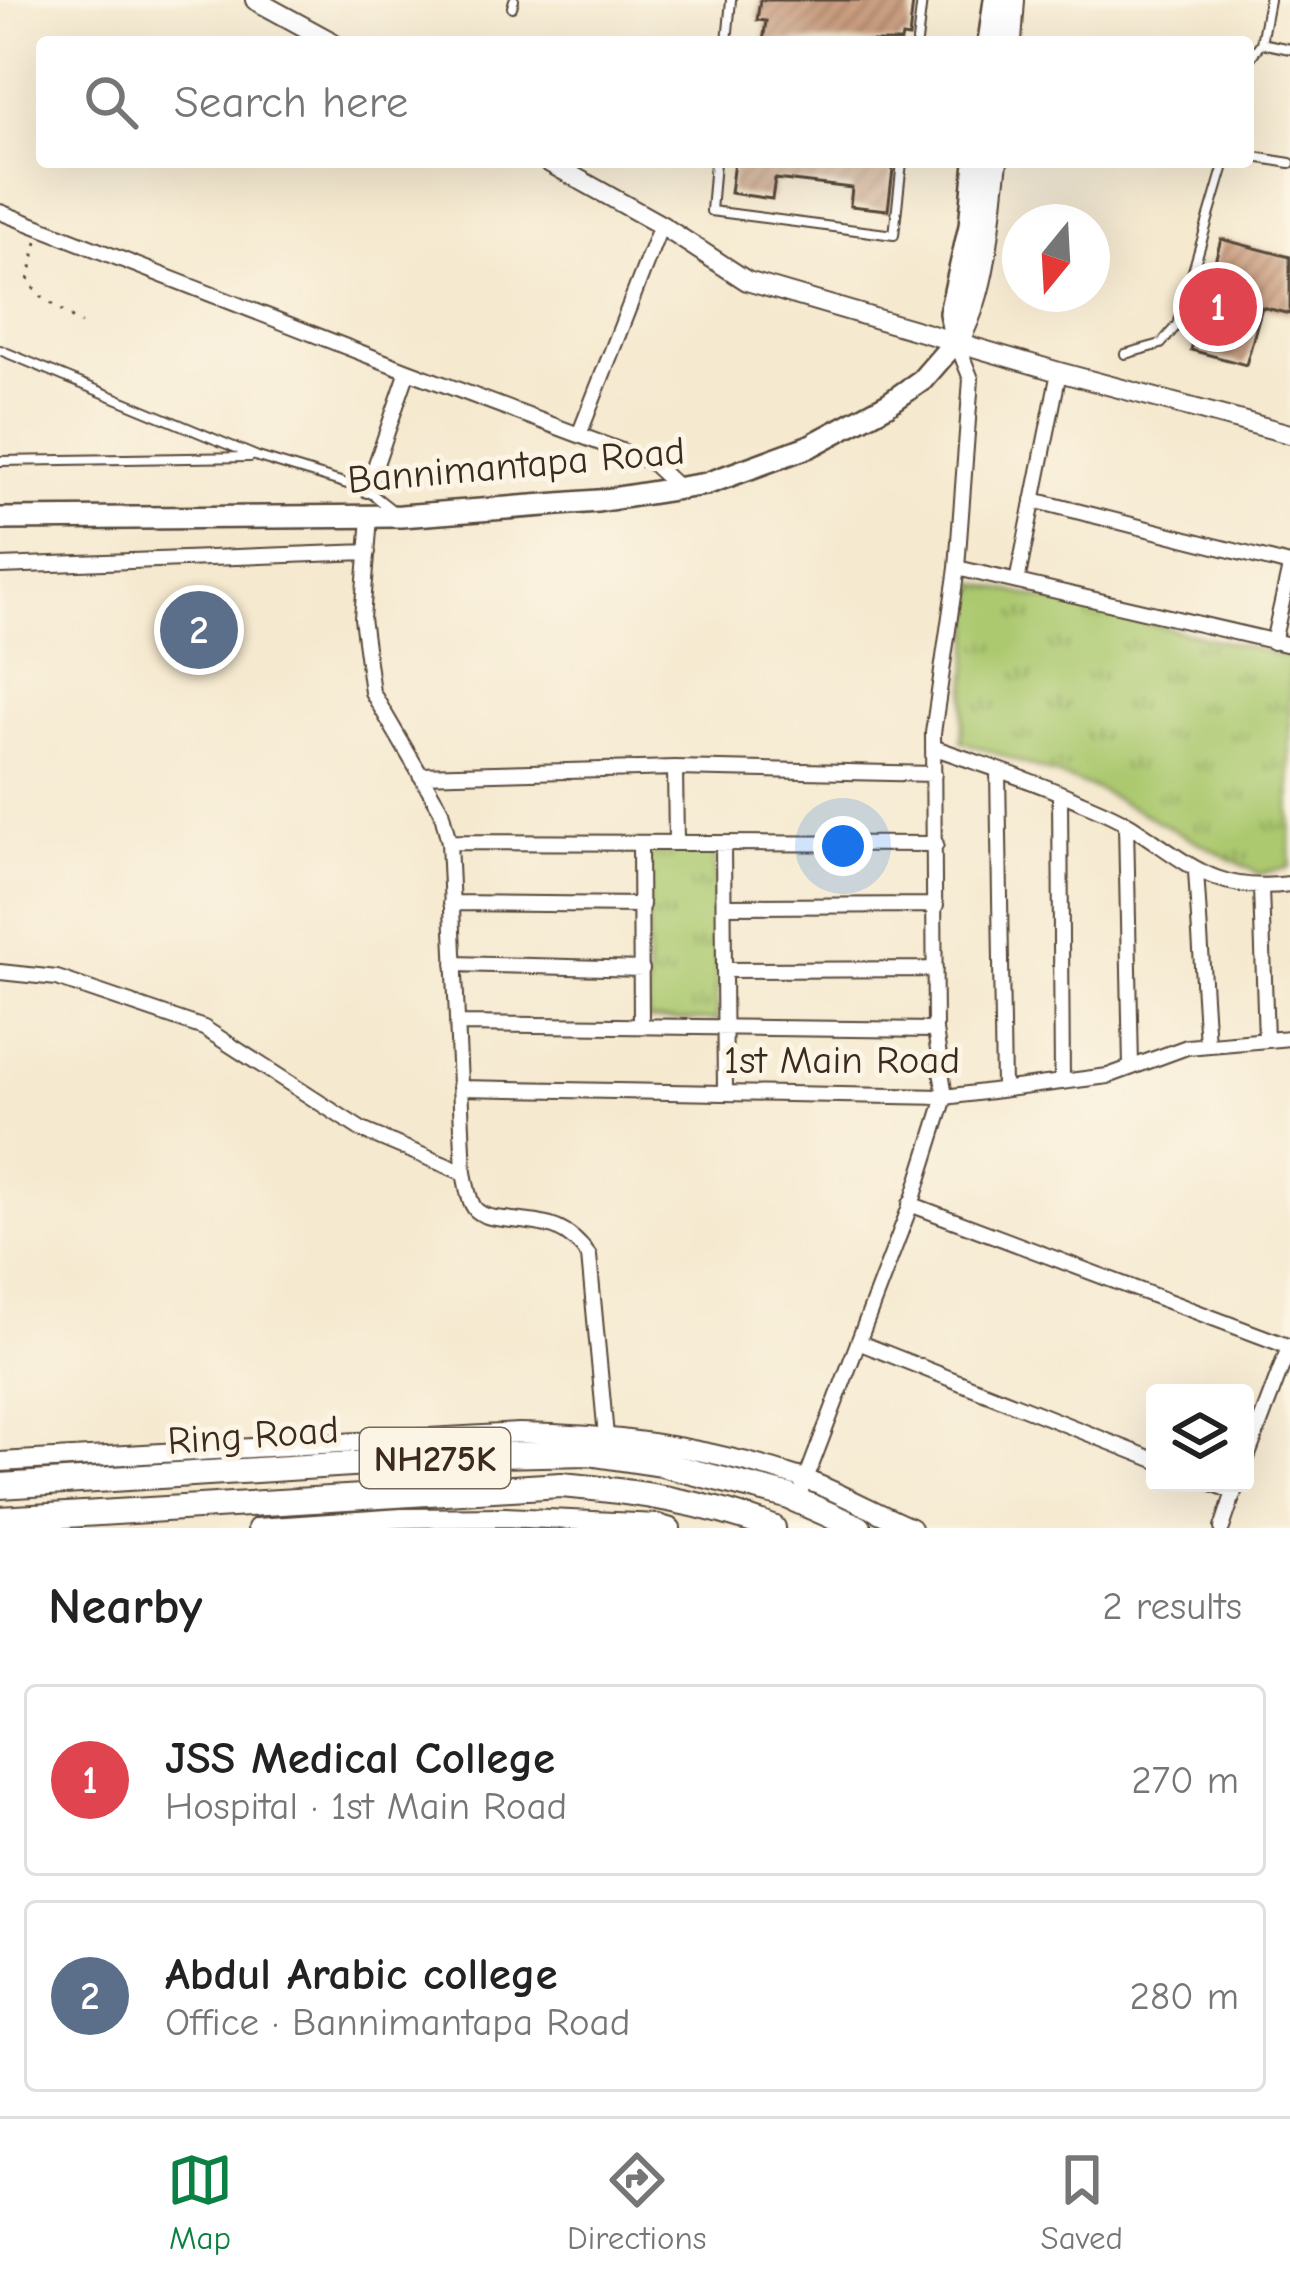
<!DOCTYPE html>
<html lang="en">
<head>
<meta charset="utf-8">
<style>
	body { margin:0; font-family:"Comic Neue",sans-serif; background:#f2f2f2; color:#222 }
	.controls { position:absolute; right:36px; bottom:36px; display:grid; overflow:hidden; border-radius:12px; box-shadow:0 12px 48px #0002 }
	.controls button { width:108px; height:108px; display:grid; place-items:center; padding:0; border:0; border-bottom:3px solid #e0e0e0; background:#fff; color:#222; font:60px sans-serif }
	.compass { position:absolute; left:1002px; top:204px; width:108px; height:108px; border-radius:50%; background:#fff; box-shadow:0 12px 48px #0002; rotate:198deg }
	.you { position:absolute; left:843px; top:846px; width:42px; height:42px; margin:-30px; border:9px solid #fff; border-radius:50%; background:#1a73e8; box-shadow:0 0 0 18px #1a73e833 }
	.badge { display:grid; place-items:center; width:78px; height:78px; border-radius:50%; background:#0b8043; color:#fff; font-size:39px; font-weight:700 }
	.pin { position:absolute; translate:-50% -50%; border:6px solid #fff; box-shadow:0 3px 12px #0006 }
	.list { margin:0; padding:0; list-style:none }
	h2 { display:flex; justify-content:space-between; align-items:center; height:156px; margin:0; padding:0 48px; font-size:51px }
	h2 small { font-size:39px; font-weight:400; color:#767676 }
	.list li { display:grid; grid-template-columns:78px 1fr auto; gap:36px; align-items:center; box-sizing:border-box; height:192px; margin:0 24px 24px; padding:0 24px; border:3px solid #e0e0e0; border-radius:12px }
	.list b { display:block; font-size:45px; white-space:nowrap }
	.list p { margin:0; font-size:39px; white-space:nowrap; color:#767676 }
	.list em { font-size:39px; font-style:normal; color:#767676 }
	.icon { flex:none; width:66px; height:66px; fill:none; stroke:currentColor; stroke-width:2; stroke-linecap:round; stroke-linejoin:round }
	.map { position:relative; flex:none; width:1290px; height:1528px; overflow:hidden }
	.search { position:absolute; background:#fff; box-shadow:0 12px 48px #0002; left:36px; right:36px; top:36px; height:132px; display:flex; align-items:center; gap:30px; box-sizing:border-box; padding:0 42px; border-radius:12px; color:#767676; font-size:45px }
	.sheet { height:588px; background:#fff }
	nav { display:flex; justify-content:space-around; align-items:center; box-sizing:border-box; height:168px; border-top:3px solid #e0e0e0; background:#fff; font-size:33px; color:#767676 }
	nav a { display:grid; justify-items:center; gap:6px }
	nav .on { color:#0b8043 }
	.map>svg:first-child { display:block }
</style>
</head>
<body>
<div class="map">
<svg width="1290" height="1528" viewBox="0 0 1290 1528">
	<defs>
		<pattern id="park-tufts" width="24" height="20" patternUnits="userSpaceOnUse" patternTransform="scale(3)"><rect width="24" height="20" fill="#acc96f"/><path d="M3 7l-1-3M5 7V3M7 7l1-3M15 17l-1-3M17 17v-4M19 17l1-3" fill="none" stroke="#8da35b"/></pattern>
		<pattern id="building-hatch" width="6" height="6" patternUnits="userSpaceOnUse" patternTransform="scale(3)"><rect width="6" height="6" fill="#cb9f81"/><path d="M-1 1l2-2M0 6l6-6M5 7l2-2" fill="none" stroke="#a68269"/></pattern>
	</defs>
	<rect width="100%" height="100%" fill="#fcf5e5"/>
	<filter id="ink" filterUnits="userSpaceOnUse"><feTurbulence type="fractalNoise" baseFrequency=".00833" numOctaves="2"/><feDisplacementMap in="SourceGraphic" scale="24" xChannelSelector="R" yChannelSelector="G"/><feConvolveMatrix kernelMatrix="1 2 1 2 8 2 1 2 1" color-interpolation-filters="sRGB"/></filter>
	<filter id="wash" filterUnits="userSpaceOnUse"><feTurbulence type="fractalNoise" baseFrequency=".004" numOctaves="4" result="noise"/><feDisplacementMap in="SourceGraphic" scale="48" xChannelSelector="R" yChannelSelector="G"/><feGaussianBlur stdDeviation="2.7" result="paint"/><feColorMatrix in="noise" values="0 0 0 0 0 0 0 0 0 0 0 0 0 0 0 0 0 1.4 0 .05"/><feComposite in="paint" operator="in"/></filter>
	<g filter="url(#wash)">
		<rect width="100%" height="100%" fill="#f5e9cf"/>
		<path fill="url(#park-tufts)" stroke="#747a46" stroke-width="3" d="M976 583 1290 657V867L1259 874 1096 789 961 741Z
			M647 849H715L717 1020H648Z"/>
		<g id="blocks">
			<path fill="url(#building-hatch)" d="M760 0H893L913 2 909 38 902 37 901 42H763L766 21 757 20Z
				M734 162H894L888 210 850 206 852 188 775 179 772 199 730 193Z
				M1221 239 1290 257V314L1262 307 1246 365 1191 350Z"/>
		</g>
	</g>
	<g filter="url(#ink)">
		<use href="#blocks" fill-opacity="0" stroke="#574739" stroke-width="3"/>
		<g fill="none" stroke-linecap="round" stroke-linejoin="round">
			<g stroke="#574739" stroke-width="12">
				<path id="lane" d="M512 7 514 0
					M727 42 731 0
					M917 42 922 0
					M1261 43 1269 0
					M1248 61 1261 43 1290 49
					M1248 156 1290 163
					M715 162 711 211 894 235 902 162
					M0 350 258 457 367 490 395 512
					M1125 354 1161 344 1177 325 1225 162
					M0 461 250 457"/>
			</g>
			<g stroke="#574739" stroke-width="18">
				<path id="street" d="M0 212 408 371 651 462 679 488
					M579 435 661 225
					M367 490 408 371
					M1033 500 1290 565
					M370 517 362 618 372 692 441 810 449 842 464 1173C467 1185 468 1201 476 1210 484 1217 494 1218 504 1219 542 1224 564 1221 589 1256L606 1436
					M0 566 368 552
					M957 568 1290 645
					M1017 582 1059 372
					M1273 642 1290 567
					M933 747C982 765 1034 780 1081 802 1098 809 1115 816 1131 826 1190 864 1215 894 1290 884
					M675 768 676 843
					M998 771 1003 1088
					M420 775 675 768 934 774
					M1060 794 1062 1081
					M1126 823 1131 1067
					M449 842 936 844
					M640 843 641 1026
					M723 843 725 1093
					M1196 871 1207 1045
					M1261 888 1266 1040
					M451 903 642 905
					M724 906 936 905
					M454 964 642 969
					M724 970 935 969
					M0 972 57 978 204 1028 362 1130 464 1173
					M457 1024 935 1030
					M460 1088 945 1097 1108 1076 1187 1047 1290 1038
					M910 1204 1290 1347
					M858 1342 1155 1460
					M1245 1463 1289 1347
					M1212 1483 1234 1492
					M803 1487 914 1196 945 1097 935 1030 933 733 957 568 971 379 956 341
					M1222 1528 1237 1483"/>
			</g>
			<g stroke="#574739" stroke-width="22">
				<path id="secondary" d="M255 0 332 42
					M548 162 661 225 747 281 1059 372 1290 434
					M0 1462 519 1433C616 1434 708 1447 801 1478 838 1491 874 1512 911 1528
					M257 1528 402 1518 505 1517 658 1524 671 1528"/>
			</g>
			<g stroke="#574739" stroke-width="26">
				<path id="primary" d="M989 42 995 0
					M0 519 401 516 598 501 706 484 810 446 888 404 922 380 956 341 950 313 970 226 976 162"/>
			</g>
			<g stroke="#574739" stroke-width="28">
				<path id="highway" d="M1009 42 1012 0
					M956 341C986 288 987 222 995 162
					M0 1486 495 1455 588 1453 661 1464 787 1496 859 1528
					M0 1519 561 1485C633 1491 705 1502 773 1528"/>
			</g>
			<path stroke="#574739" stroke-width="3" stroke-dasharray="3 9" stroke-linecap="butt" d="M37 242 28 281 39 295 81 324"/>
			<use href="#lane" stroke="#fff" stroke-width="8"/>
			<use href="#street" stroke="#fff" stroke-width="14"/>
			<use href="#secondary" stroke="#fff" stroke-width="18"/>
			<use href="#primary" stroke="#fff" stroke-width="21"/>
			<use href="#highway" stroke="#fff" stroke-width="24"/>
		</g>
	</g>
	<g text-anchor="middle" stroke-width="10" stroke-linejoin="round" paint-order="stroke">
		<rect fill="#fcf5e5" stroke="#75675a" stroke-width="3" x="360" y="1428" width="150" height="60" rx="9"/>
		<g font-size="36" font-weight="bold" fill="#3b2a1e">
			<text x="435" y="1471">NH275K</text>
		</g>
		<g font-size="39" fill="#3b2a1e" stroke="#fcf5e5">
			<text transform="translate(516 464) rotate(-5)" y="14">Bannimantapa Road</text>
			<text x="842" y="1073">1st Main Road</text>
			<text transform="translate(253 1434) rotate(-4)" y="14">Ring Road</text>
		</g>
	</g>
</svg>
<div class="controls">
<button><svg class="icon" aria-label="layers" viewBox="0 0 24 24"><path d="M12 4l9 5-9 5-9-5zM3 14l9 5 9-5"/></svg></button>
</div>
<svg class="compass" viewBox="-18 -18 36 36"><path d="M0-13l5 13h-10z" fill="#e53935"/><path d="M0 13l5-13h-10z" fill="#767676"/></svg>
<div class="you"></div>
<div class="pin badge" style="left:1218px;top:307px;background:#e0444e">1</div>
<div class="pin badge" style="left:199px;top:630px;background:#5c6f8a">2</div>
<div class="search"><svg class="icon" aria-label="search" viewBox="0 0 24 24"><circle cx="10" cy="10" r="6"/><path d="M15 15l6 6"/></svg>Search here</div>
</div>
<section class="sheet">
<h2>Nearby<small>2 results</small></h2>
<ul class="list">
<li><span class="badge" style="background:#e0444e">1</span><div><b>JSS Medical College</b><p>Hospital · 1st Main Road</p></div><em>270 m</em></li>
<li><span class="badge" style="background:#5c6f8a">2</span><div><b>Abdul Arabic college</b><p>Office · Bannimantapa Road</p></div><em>280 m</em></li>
</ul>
</section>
<nav>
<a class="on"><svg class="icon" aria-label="map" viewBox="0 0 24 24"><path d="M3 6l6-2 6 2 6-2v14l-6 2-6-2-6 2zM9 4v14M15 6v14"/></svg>Map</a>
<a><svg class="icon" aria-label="directions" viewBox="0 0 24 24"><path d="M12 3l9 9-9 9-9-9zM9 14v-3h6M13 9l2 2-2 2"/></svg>Directions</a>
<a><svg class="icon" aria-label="saved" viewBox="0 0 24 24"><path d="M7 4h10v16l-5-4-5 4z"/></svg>Saved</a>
</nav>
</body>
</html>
